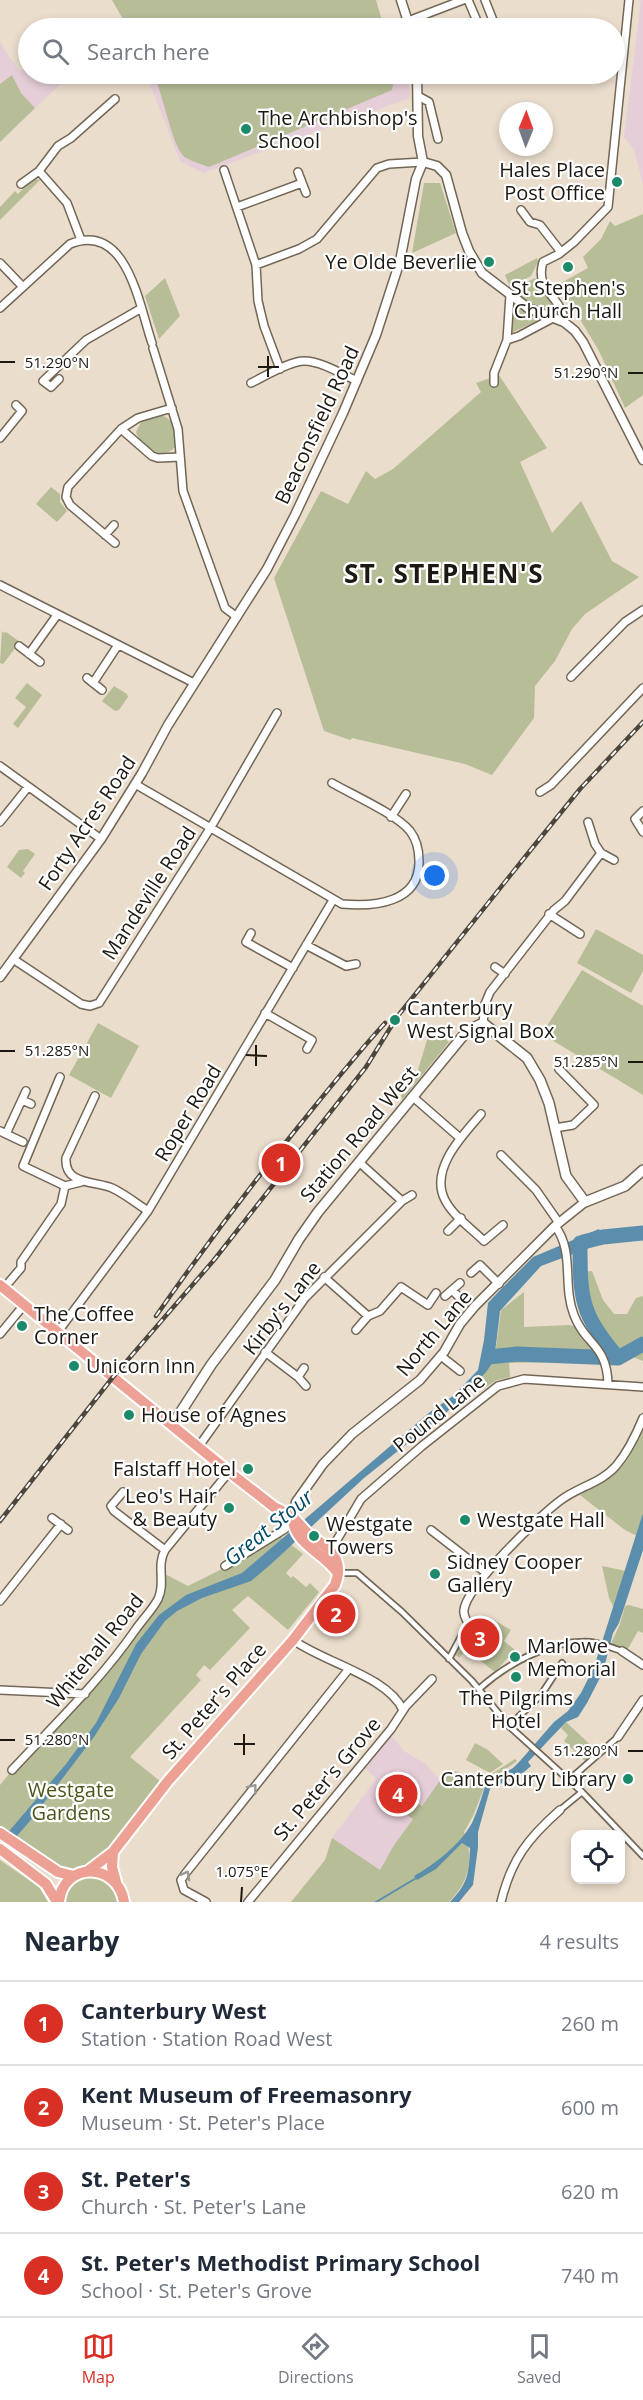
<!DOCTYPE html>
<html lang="en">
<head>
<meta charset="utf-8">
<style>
	body { margin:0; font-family:"Open Sans",sans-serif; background:#f2f2f3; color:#1f2937 }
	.controls { position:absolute; right:18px; bottom:18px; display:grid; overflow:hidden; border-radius:12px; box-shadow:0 3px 9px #0003 }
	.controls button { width:54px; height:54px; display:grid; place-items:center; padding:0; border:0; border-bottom:2px solid #e0e1e3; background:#fff; color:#1f2937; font:30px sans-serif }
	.compass { position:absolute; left:499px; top:102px; width:54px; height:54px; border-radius:50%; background:#fff; box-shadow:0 3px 9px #0003; rotate:1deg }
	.you { position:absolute; left:435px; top:876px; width:21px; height:21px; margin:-15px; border:4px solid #fff; border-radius:50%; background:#1a73e8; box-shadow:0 0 0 9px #1a73e833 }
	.badge { display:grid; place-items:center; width:39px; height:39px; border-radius:50%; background:#d93025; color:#fff; font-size:20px; font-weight:700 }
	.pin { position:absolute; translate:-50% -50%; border:3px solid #fff; box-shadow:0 2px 6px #0006 }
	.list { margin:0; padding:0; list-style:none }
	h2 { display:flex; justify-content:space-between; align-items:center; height:78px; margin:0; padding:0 24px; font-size:26px }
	h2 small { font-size:20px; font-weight:400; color:#747a83 }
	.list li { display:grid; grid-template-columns:39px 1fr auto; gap:18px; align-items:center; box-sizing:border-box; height:84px; padding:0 24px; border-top:2px solid #e0e1e3 }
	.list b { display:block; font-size:22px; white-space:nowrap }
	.list p { margin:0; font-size:20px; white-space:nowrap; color:#747a83 }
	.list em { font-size:20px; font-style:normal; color:#747a83 }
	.icon { flex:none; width:33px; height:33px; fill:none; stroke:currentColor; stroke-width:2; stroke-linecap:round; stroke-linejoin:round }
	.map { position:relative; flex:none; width:643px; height:1902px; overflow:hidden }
	.search { position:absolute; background:#fff; box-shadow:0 3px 9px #0003; left:18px; right:18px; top:18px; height:66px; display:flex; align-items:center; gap:15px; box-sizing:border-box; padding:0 21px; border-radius:33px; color:#747a83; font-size:22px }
	.sheet { height:414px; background:#fff }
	nav { display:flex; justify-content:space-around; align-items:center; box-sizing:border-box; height:84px; border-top:2px solid #e0e1e3; background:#fff; font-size:16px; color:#747a83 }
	nav a { display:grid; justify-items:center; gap:3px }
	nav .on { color:#d93025 }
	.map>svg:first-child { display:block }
</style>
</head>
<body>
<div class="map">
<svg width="643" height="1902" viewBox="0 0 643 1902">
	<rect width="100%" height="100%" fill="#eaddcc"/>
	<path fill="#e6ced8" d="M641 0H643V185L634 150 624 137Z
		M0 42 19 71 28 67V74H71L0 142Z
		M146 74H407L410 98 203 173 180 161Z
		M389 1732 404 1751 426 1764 441 1781 394 1845 380 1871 332 1838 376 1779 362 1765Z"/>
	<path fill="#b7bd97" d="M112 0H376L384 28H128Z
		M153 74H394L395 75 392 90 209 167C202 164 193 162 186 158 172 150 163 91 153 74Z
		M12 75 21 93 35 108 0 142V84Z
		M33 178 40 180 0 220V207L15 191 18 194Z
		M424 183H440L456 233 412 253Z
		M643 214V395L625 408 599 351 559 284 588 268 583 257 601 239 610 221 615 226Z
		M537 258 538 262 531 276 510 287 505 275Z
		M165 278 180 316 159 339 145 296Z
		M535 278 558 311 557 315 527 303 513 289Z
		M512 303 539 320 513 332 510 331Z
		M499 375 547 448 520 462 552 533 581 501 612 561 639 577 585 614 572 629 555 661 535 686 534 718 492 775 465 764 352 738 350 740 324 731 274 578 321 491 348 504 366 471 375 479 393 469 481 392 476 383Z
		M161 415C175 419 175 434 175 447 162 462 141 447 136 432L141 422Z
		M51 487 60 494V502L67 511 57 522 36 504Z
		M2 631 4 633 6 632 20 642 3 664 0 663Z
		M27 683 42 695 18 728 13 724 26 707 15 698Z
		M114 686 127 694 128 697 119 710 115 711 102 701Z
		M28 849 35 854 23 871 25 873 21 878 7 867 19 850Z
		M596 929 643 955V971L631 993 577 963Z
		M582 970 643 1006V1095L542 1034Z
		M98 1023 139 1046 111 1098 69 1075Z
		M431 1027 449 1042 402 1100 401 1094 413 1086Z
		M592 1271 603 1300 614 1314H627L636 1298 643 1296V1361C634 1357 624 1354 616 1349 591 1333 584 1299 582 1272Z
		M524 1292V1327L569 1325 577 1327 605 1361 509 1363 510 1377 495 1381 485 1388 477 1381 494 1362 501 1310Z
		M643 1426V1513L637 1536 625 1530 580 1495C622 1473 625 1469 643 1426Z
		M280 1536 303 1554 286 1573 291 1578 293 1576 306 1587 310 1583 319 1592 288 1630 248 1596 232 1610 250 1628 210 1670 204 1665 196 1675 201 1680 130 1757 165 1785 113 1852 74 1876 0 1833V1785L14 1768 90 1691 157 1601 161 1572 188 1586 252 1554Z
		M602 1566 626 1571 614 1608 609 1598Z
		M629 1605 643 1609V1633L638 1631 625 1654 610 1646 620 1624 625 1606Z
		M484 1618 497 1622 511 1630 504 1641 515 1650 495 1672 466 1650 459 1658 455 1654 474 1619Z
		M566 1722 597 1751 586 1762 564 1741 568 1735 561 1728Z
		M475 1743 488 1750 503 1764 490 1773 466 1760Z
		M515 1759 517 1761 486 1783 473 1816 464 1832C475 1860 469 1881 449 1902H291L325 1860 332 1838 380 1870 394 1845 413 1819 390 1804 399 1791 422 1806 448 1769 482 1780Z
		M0 1860 39 1887 48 1902H0Z
		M97 1876 115 1888 120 1902H64C69 1883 78 1877 97 1876Z"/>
	<path fill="#5a8eac" d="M599 1229 605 1242 541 1266 500 1311 494 1361 486 1372 447 1412 364 1478 270 1565 251 1581 202 1598 177 1611 165 1621 141 1654 119 1698 94 1737 30 1821 0 1855V1842L66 1764 96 1723 136 1644 159 1615 186 1595 242 1573 430 1412 453 1396 478 1370 484 1340 488 1303 501 1289 533 1257Z
		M643 1513V1550L619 1623 613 1633 603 1672 587 1703 578 1717 566 1722 528 1762 531 1766 524 1772 490 1789 478 1832V1847L473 1885 459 1902H450C468 1883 469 1874 470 1848L462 1843 436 1869 417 1880 414 1876C435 1864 460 1845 472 1823 478 1810 482 1796 486 1783L513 1768 520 1761 554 1722 568 1711 581 1693 594 1667Z"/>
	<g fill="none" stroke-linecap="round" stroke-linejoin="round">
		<path stroke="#5a8eac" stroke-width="2" d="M376 1902 418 1877"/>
		<path stroke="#5a8eac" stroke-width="15" d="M583 1242 603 1237 643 1233
			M580 1243C580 1300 581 1314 618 1358
			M489 1357 517 1354 618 1358 643 1344"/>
		<g stroke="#726757" stroke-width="8">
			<path id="pedestrian" d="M337 1573H357L402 1612 472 1681 509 1726 582 1792 643 1856
				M449 1659 468 1623
				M479 1689C508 1663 550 1640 590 1642 601 1643 612 1648 622 1651
				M509 1726 541 1695 562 1663
				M569 1780 618 1737
				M560 1810 582 1792"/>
		</g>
		<g stroke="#726757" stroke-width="10">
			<path id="minor" d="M468 0 480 28
				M485 0 496 28
				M408 21 463 0
				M418 96 429 102 438 139
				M224 170 256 265 258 301 264 326 280 369
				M298 172 306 193
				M21 184 39 171
				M237 207 302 183
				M521 210 530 222 540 225 561 252
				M81 240 67 203 39 171 58 146 71 138 115 99
				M0 263 23 287
				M256 265 299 249 317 239 377 168 389 164 423 162
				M0 308 70 244C127 221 139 305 152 343
				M564 322C563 296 534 292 543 262L559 254 574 242 608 207 629 0
				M507 340 519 336 553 318
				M153 348 178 429 183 491 225 608 237 617
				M59 379 51 387 43 381 86 340 140 309
				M251 383C264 377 289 361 304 361 321 361 342 374 357 381
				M494 383V373L507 340 510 295
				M121 429 152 456 158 458 180 457
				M0 438 22 411 16 405
				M105 535 114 525
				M115 543 70 505 66 497 68 487 121 429 138 418 172 408
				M0 585 194 683
				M19 646 40 662
				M29 654 57 615
				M571 677 625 622 643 610
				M87 678 102 690
				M93 683 118 645
				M0 766 101 839
				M135 784 342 904C374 907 420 903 419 861 419 851 417 840 410 831 396 814 353 795 332 783
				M540 792 551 785 643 688
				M643 811 635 819 643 832
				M391 817 406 794
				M0 822 28 787
				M588 822 595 844 601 853
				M549 914 580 934
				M251 933 246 942 293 968
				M306 945 346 966 356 964
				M13 959 81 1004 90 1006 99 1003 211 827 277 713
				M495 967 505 974
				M265 1013 312 1040 307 1049
				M483 1023 485 1004 490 992 554 910 565 901 601 853 614 860
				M60 1077 23 1166 65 1186 81 1182
				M95 1096 66 1158C64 1185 95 1181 112 1188 125 1194 137 1204 148 1211
				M413 1097 460 1138
				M22 1100 31 1104
				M481 1114C463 1135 429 1169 445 1200 453 1216 472 1229 484 1241L503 1225
				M555 1128 573 1125 594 1105 559 1069
				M0 1131 6 1134 26 1091
				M6 1134 23 1142
				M501 1155 536 1190 559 1223
				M360 1163 402 1201
				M555 1226C575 1252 562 1285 574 1315 585 1345 607 1344 608 1384
				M448 1231 461 1218
				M471 1273 480 1265 499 1284
				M324 1277 368 1316 380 1311 401 1287 428 1305 436 1293
				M4 1288 21 1268V1262L61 1204 65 1186
				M452 1290 463 1301
				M445 1296 460 1283
				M356 1330 368 1316
				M57 1333 148 1211 333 900
				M0 1334 24 1305
				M265 1352 298 1377 306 1386
				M441 1356 460 1371
				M298 1377 304 1368
				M199 1446 305 1298 402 1201 412 1195
				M123 1492 111 1506 114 1511 165 1550
				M52 1518 68 1530
				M431 1530 485 1572
				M331 1550 361 1499 422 1446 498 1386 524 1379 643 1387
				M225 1566 285 1529 291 1516
				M0 1601 61 1524
				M468 1623C466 1619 463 1615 464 1610 466 1587 540 1515 561 1500 578 1487 601 1483 616 1466 627 1453 636 1435 643 1418
				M293 1640C325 1663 387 1676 403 1710
				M622 1651 643 1665
				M0 1690 85 1694
				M618 1737 643 1700
				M12 1770C55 1724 100 1681 136 1629 143 1619 153 1609 158 1599 166 1583 156 1566 165 1550L229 1472
				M206 1902 184 1890 181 1880 185 1874 348 1670
				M248 1902 391 1729 406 1706 432 1679
				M501 1902C511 1860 528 1838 560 1810"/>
		</g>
		<g stroke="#726757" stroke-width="11">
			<path id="tertiary" d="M401 0 410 28
				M417 74 418 136 423 162
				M423 162 437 166 446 175 462 233 469 251 482 273 528 308 564 322 575 331 583 342 643 460
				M0 977 101 839 142 773 168 725 267 569 295 515 343 413 376 335 400 261 416 179 423 162
				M292 1516 296 1502 323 1464 352 1434 420 1380 444 1352 460 1324 475 1306 555 1226 585 1202"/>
		</g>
		<g stroke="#726757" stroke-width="12">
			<path id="secondary" d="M173 1424 211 1365 275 1280 299 1239 318 1212 467 1031 483 1023 527 1058 540 1080 549 1103 566 1176 585 1202 625 1186 643 1170"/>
		</g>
		<g stroke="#fff" stroke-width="14">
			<path id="primary" d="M0 1285 229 1472 274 1507 292 1516 310 1536
				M292 1516C295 1546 321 1550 337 1572
				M0 1833 58 1872 74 1876
				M0 1849 46 1884 57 1902
				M113 1852 112 1867 116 1882
				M88 1871 113 1852 168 1781 293 1640 335 1585C343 1564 335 1552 318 1541
				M59 1902C63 1861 118 1862 124 1902"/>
		</g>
		<use href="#pedestrian" stroke="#fff" stroke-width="4.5"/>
		<use href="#minor" stroke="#fff" stroke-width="7"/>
		<use href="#tertiary" stroke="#fff" stroke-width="8"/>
		<use href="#secondary" stroke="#fff" stroke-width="9"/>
		<use href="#primary" stroke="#eda094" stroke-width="10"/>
		<g stroke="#4c463d" stroke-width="4.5">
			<path id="rail" d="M156 1316C200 1253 246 1192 294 1132 324 1095 353 1058 385 1023
				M0 1521 113 1377 214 1260 366 1067 397 1017 529 852 580 789 643 722"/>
		</g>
		<use href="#rail" stroke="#fff" stroke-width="2" stroke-dasharray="7" stroke-linecap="butt"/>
	</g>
	<defs><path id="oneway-chevron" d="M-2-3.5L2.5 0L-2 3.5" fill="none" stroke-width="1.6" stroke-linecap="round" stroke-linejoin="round" transform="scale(1.5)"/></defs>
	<g stroke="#999894">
		<use href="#oneway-chevron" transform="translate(253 1788) rotate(-52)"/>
		<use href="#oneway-chevron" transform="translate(186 1875) rotate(-61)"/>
	</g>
	<path fill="none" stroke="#1d1912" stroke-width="2" d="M0 362H15M258 367H279M628 373H643M268 377V356M0 1051H15M246 1055 267 1056M628 1062H643M256 1066V1045M0 1740H15M234 1744H255M628 1751H643M244 1755V1734M241 1902 242 1887"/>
	<g fill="#1c8a68" stroke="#fff" stroke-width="2">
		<circle cx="246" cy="129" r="6"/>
		<circle cx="617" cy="182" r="6"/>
		<circle cx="489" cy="262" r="6"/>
		<circle cx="568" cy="267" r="6"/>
		<circle cx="395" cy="1020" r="6"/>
		<circle cx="22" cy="1326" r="6"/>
		<circle cx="74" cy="1366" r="6"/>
		<circle cx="129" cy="1415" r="6"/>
		<circle cx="248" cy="1469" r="6"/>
		<circle cx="229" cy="1508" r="6"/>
		<circle cx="465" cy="1520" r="6"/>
		<circle cx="314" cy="1536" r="6"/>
		<circle cx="435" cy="1574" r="6"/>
		<circle cx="515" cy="1657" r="6"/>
		<circle cx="516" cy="1677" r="6"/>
		<circle cx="628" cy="1779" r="6"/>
	</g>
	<g text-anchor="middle" stroke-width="4.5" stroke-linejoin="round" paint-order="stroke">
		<g font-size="20" fill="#1d1912" stroke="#fff" text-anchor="start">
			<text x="258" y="125">The Archbishop's<tspan x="258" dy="23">School</tspan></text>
			<text x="605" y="177" text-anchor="end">Hales Place<tspan x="605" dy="23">Post Office</tspan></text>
			<text x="477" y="269" text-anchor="end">Ye Olde Beverlie</text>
			<text x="568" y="295" text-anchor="middle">St Stephen's<tspan x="568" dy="23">Church Hall</tspan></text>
			<text x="407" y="1015">Canterbury<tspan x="407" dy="23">West Signal Box</tspan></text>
			<text x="34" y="1321">The Coffee<tspan x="34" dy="23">Corner</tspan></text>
			<text x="86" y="1373">Unicorn Inn</text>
			<text x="141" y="1422">House of Agnes</text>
			<text x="236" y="1476" text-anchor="end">Falstaff Hotel</text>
			<text x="217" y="1503" text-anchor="end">Leo's Hair<tspan x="217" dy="23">&amp; Beauty</tspan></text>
			<text x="477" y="1527">Westgate Hall</text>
			<text x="326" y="1531">Westgate<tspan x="326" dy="23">Towers</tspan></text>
			<text x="447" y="1569">Sidney Cooper<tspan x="447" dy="23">Gallery</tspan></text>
			<text x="527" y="1653">Marlowe<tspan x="527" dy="23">Memorial</tspan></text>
			<text x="516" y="1705" text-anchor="middle">The Pilgrims<tspan x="516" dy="23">Hotel</tspan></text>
			<text x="616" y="1786" text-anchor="end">Canterbury Library</text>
		</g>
		<g font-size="20" fill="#1d1912" stroke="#fff">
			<text transform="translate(317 425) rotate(-65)" y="7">Beaconsfield Road</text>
			<text transform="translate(87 823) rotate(-56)" y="7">Forty Acres Road</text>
			<text transform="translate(149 893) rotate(-57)" y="7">Mandeville Road</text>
			<text transform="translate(188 1113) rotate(-59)" y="7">Roper Road</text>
			<text transform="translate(359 1134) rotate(-50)" y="7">Station Road West</text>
			<text transform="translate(282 1308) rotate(-52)" y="7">Kirby's Lane</text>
			<text transform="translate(434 1333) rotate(-50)" y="7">North Lane</text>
			<text transform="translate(439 1413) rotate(-39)" y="7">Pound Lane</text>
			<text transform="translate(95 1651) rotate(-51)" y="7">Whitehall Road</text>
			<text transform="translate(214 1701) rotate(-49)" y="7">St. Peter's Place</text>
			<text transform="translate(327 1779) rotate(-50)" y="7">St. Peter's Grove</text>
		</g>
		<g font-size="20" fill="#4e5419" stroke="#fff">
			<text x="71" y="1797">Westgate<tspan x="71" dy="23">Gardens</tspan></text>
		</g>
		<g font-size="21" font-style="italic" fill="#014a68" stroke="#fff">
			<text transform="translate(269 1528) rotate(-39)" y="7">Great Stour</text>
		</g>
		<g font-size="26" font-weight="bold" letter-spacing="1.5" fill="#1d1912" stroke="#fff">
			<text x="444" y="583">ST. STEPHEN'S</text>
		</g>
	</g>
	<g font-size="15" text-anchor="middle" fill="#1d1912" stroke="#fff" stroke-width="4.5" stroke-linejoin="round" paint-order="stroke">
		<text x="57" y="368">51.290°N</text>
		<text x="586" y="378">51.290°N</text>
		<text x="57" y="1056">51.285°N</text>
		<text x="586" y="1067">51.285°N</text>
		<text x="57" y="1745">51.280°N</text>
		<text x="586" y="1756">51.280°N</text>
		<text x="242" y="1877">1.075°E</text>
	</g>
</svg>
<div class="controls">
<button><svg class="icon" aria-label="locate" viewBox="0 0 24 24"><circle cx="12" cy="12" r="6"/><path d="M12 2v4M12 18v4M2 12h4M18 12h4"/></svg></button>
</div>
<svg class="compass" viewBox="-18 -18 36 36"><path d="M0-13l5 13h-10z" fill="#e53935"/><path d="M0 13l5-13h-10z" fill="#747a83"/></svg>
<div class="you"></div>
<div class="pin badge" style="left:281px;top:1163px">1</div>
<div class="pin badge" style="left:336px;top:1614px">2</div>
<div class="pin badge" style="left:480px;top:1638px">3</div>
<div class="pin badge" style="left:398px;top:1794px">4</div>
<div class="search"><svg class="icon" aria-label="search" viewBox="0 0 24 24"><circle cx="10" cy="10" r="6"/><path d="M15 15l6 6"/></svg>Search here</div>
</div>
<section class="sheet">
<h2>Nearby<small>4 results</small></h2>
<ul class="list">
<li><span class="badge">1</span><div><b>Canterbury West</b><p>Station · Station Road West</p></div><em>260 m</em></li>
<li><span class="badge">2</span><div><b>Kent Museum of Freemasonry</b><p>Museum · St. Peter's Place</p></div><em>600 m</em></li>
<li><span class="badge">3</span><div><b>St. Peter's</b><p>Church · St. Peter's Lane</p></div><em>620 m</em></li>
<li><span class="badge">4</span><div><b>St. Peter's Methodist Primary School</b><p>School · St. Peter's Grove</p></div><em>740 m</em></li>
</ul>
</section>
<nav>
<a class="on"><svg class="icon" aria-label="map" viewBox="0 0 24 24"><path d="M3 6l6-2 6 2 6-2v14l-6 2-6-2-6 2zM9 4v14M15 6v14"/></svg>Map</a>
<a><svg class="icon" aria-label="directions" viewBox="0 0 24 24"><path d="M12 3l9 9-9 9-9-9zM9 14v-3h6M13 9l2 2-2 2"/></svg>Directions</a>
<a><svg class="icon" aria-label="saved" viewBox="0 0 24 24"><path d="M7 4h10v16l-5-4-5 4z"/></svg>Saved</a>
</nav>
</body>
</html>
